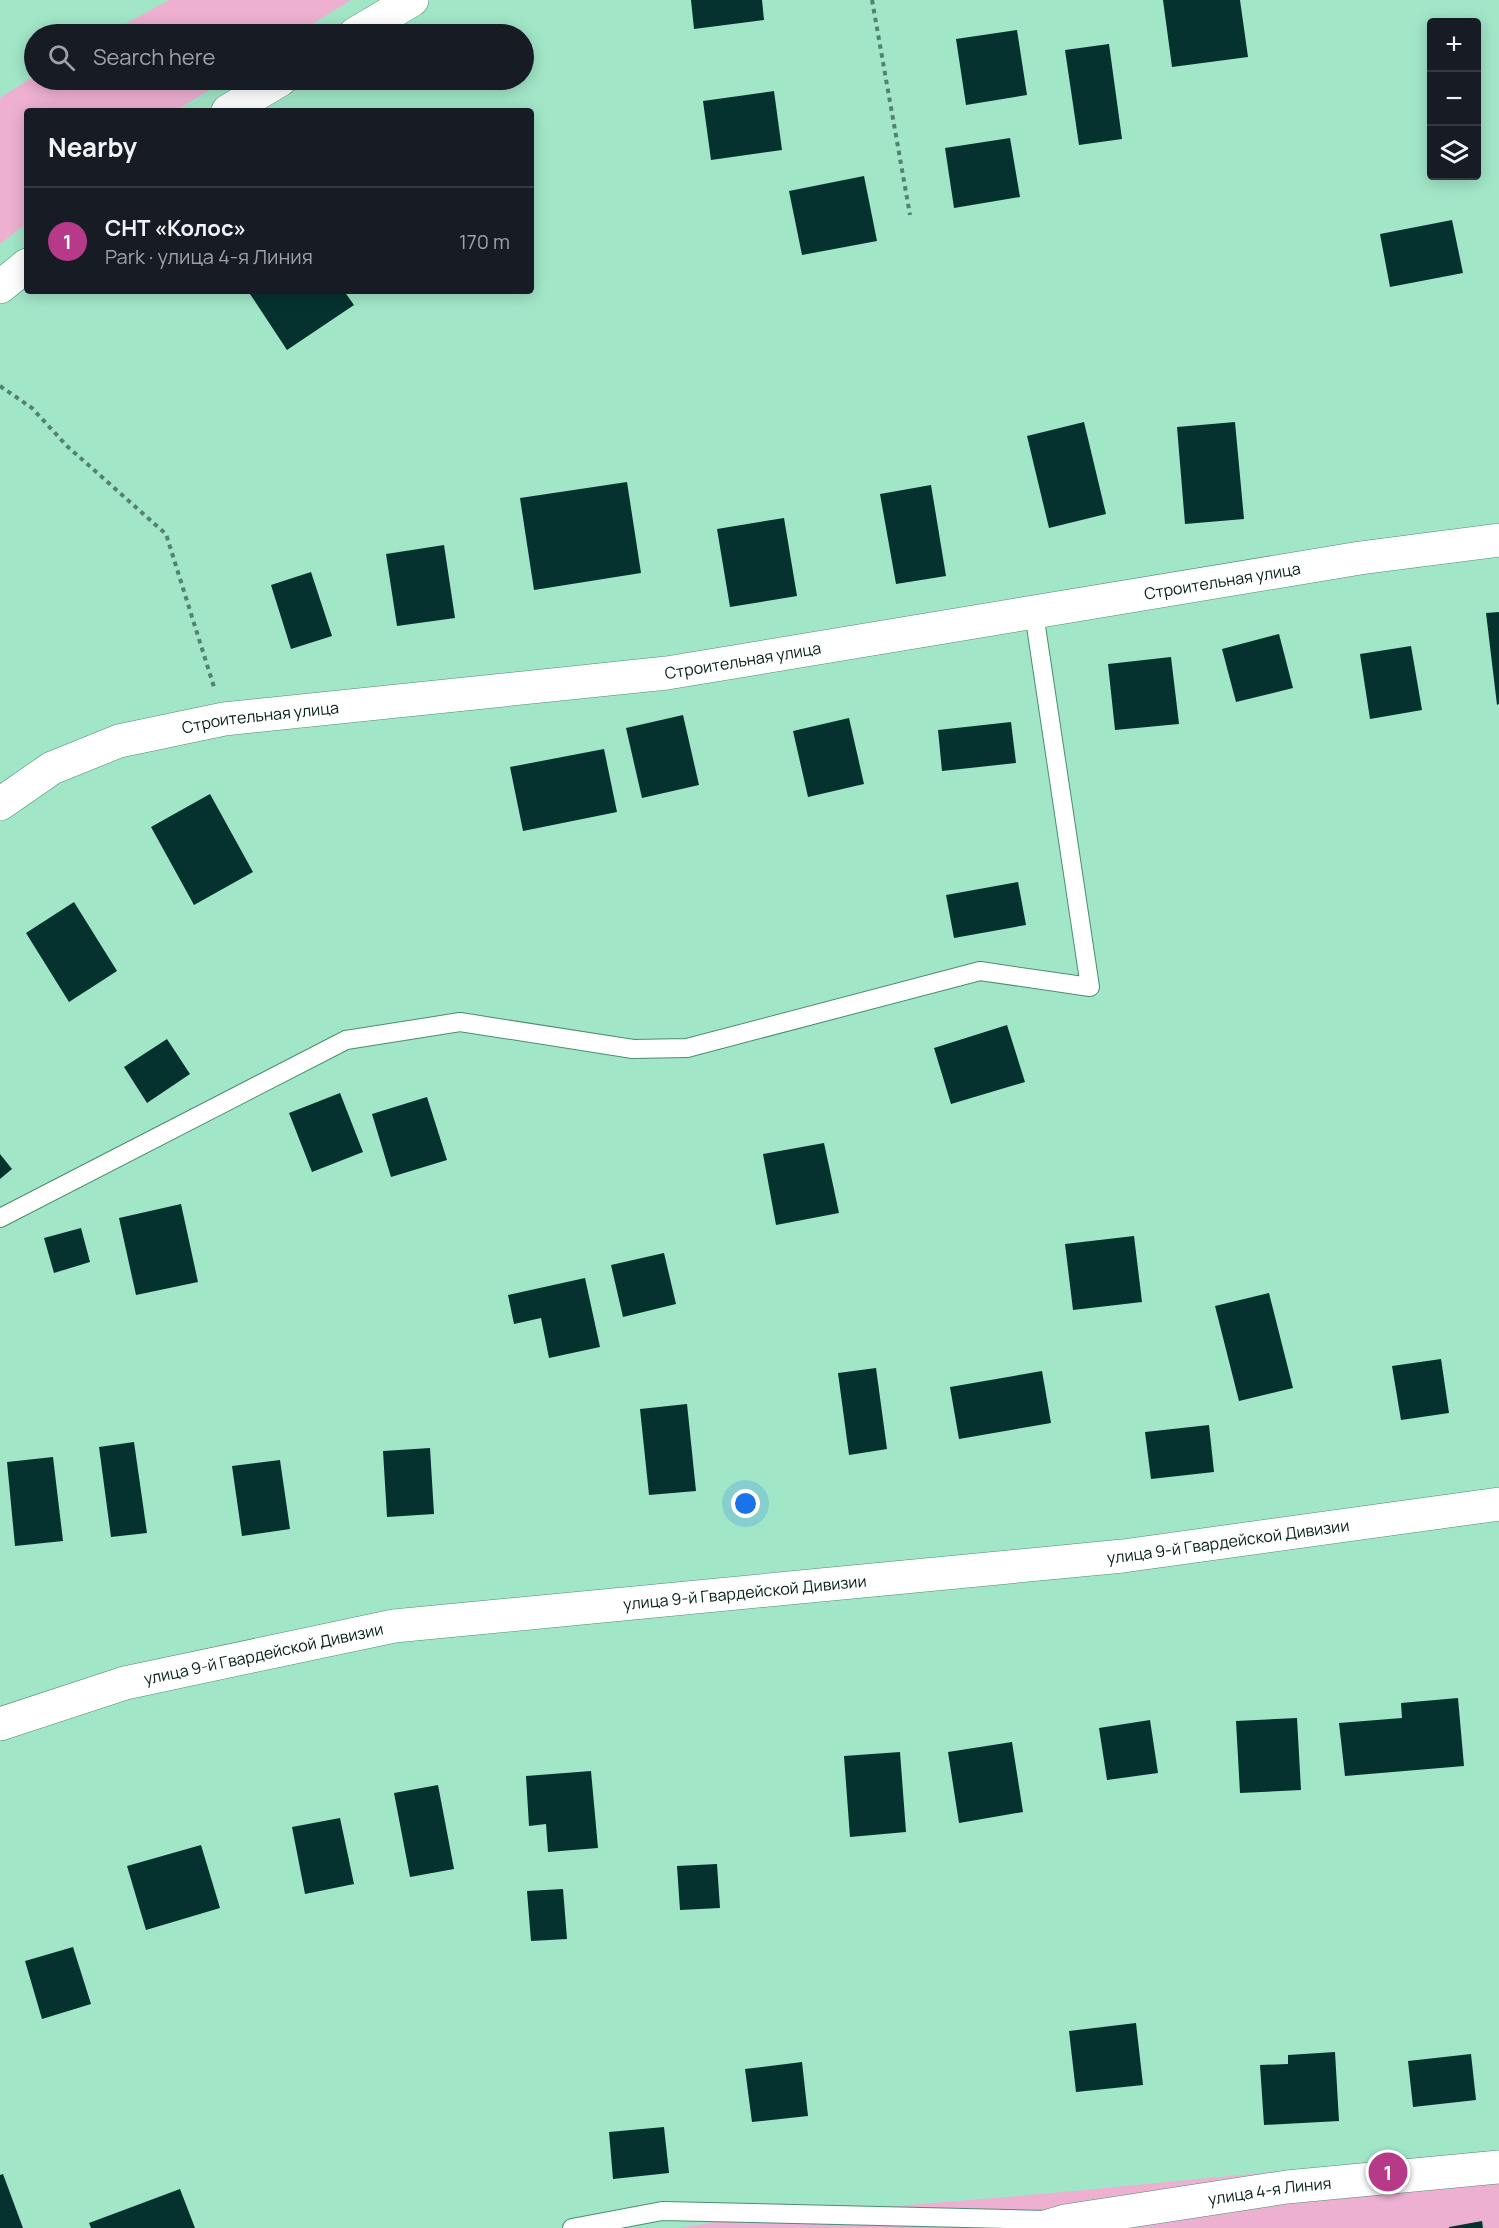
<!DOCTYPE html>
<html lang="en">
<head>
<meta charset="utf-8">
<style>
	body { margin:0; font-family:Manrope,sans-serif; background:#20242c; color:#f1f3f6 }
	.controls { position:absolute; right:18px; top:18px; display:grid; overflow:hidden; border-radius:6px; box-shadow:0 3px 15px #0003 }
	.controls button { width:54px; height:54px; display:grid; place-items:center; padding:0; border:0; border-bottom:2px solid #363941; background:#171b24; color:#f1f3f6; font:30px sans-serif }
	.you { position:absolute; left:746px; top:1504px; width:21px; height:21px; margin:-15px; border:4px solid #fff; border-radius:50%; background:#1a73e8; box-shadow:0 0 0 9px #1a73e833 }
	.badge { display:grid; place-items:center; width:39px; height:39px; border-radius:50%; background:#b73a89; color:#fff; font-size:20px; font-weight:700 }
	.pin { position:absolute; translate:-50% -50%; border:3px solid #fff; box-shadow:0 2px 6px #0006 }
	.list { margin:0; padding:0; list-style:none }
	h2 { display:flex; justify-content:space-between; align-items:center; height:78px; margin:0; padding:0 24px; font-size:26px }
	h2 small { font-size:20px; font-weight:400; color:#9ea1a6 }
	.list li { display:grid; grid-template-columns:39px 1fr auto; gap:18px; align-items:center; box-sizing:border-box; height:108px; padding:0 24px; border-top:2px solid #363941 }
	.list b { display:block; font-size:22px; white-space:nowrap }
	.list p { margin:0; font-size:20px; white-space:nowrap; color:#9ea1a6 }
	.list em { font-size:20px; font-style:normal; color:#9ea1a6 }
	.icon { flex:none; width:33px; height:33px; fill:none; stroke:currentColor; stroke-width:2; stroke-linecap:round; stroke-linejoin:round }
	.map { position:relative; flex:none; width:1499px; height:2228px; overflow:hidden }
	.search { position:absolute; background:#171b24; box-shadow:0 3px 15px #0003; left:24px; top:24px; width:510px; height:66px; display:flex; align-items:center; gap:15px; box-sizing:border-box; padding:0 21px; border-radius:33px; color:#9ea1a6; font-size:22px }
	.panel { position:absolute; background:#171b24; box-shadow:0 3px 15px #0003; left:24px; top:108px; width:510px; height:186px; border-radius:6px }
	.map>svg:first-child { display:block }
</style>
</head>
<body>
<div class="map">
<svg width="1499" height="2228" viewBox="0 0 1499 2228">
	<rect width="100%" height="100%" fill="#a2e6c8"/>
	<path fill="#edb0d1" d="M169 0H351L296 34H107Z
		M34 76V80H225L175 111H27V223L0 244V98Z
		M1499 2150V2228H678L729 2220 1053 2193Z"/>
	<path fill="#05322e" d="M691 0H762L764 20 694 29Z
		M1163 0H1240L1248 57 1172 67Z
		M1017 30 1027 95 966 105 956 39Z
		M1109 44 1122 139 1079 145 1065 50Z
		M774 91 782 150 711 160 703 101Z
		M1010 138 1020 197 954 208 945 148Z
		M864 176 877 241 802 255 789 191Z
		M1452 220 1463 273 1390 287 1380 234Z
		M248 291H344L354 305 287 350Z
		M1084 422 1106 514 1049 528 1027 436Z
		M1235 422 1244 519 1185 524 1177 427Z
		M627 482 641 573 534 590 520 498Z
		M931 485 946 576 896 584 880 494Z
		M784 518 797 596 730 607 717 529Z
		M444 545 455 618 397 626 386 554Z
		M311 572 332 636 291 649 271 585Z
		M1499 612V704L1497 705 1486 613Z
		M1279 634 1293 688 1236 702 1222 649Z
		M1411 646 1422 710 1370 719 1360 654Z
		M1171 657 1179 724 1115 730 1108 664Z
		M683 715 699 785 642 798 626 728Z
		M849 718 864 784 808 797 793 731Z
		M1011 722 1016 763 942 771 938 730Z
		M604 749 617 812 523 831 510 767Z
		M210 794 253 872 194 905 151 827Z
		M1018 882 1026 925 954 938 946 895Z
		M74 902 117 971 69 1002 26 933Z
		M1007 1025 1025 1082 951 1104 934 1048Z
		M167 1039 190 1074 147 1103 124 1067Z
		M340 1093 363 1152 312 1172 289 1113Z
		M427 1097 447 1160 391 1177 372 1114Z
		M824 1143 839 1213 776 1225 763 1154Z
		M0 1154 12 1169 0 1179Z
		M181 1204 198 1282 136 1295 119 1218Z
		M81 1228 90 1262 54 1273 44 1238Z
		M1134 1236 1142 1302 1073 1310 1065 1244Z
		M664 1253 676 1304 623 1317 611 1265Z
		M585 1278 600 1347 549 1358 541 1318 514 1324 508 1295Z
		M1269 1293 1293 1388 1239 1401 1215 1306Z
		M1441 1359 1449 1413 1401 1420 1392 1366Z
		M876 1368 887 1449 849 1455 838 1373Z
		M1042 1371 1051 1423 959 1439 950 1387Z
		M687 1404 696 1491 649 1495 640 1409Z
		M1209 1425 1214 1472 1151 1479 1145 1432Z
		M134 1442 147 1533 111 1537 99 1447Z
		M430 1448 434 1514 387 1517 383 1451Z
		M53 1457 63 1541 15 1546 7 1462Z
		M280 1460 290 1529 242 1536 232 1466Z
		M1458 1698 1464 1766 1345 1776 1339 1723 1402 1718 1401 1703Z
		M1297 1718 1301 1790 1240 1793 1236 1721Z
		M1150 1720 1158 1773 1107 1780 1099 1728Z
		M1012 1742 1023 1812 959 1823 948 1752Z
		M900 1752 906 1832 850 1837 844 1756Z
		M591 1771 598 1848 548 1852 546 1824 529 1826 526 1776Z
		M438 1785 454 1869 410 1877 394 1793Z
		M340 1818 354 1884 305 1894 292 1827Z
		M201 1845 220 1908 146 1930 127 1866Z
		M717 1864 720 1908 680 1910 677 1866Z
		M563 1889 567 1939 531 1941 527 1891Z
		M73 1947 91 2004 42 2019 25 1961Z
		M1136 2023 1143 2085 1076 2092 1069 2031Z
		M1335 2052 1339 2121 1264 2125 1260 2065 1288 2064V2055Z
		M1471 2054 1476 2100 1413 2107 1408 2061Z
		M802 2062 808 2116 752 2122 745 2069Z
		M664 2127 669 2173 613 2179 609 2132Z
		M3 2174 23 2228H0V2175Z
		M180 2189 195 2228H91L89 2223Z
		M1482 2221 1483 2228H1449V2227Z"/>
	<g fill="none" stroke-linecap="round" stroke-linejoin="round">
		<g stroke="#4b8d72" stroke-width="20">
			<path id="lane" d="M0 1218 346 1040 460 1022 633 1049 687 1048 980 971 1090 987 1034 613
				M572 2228 662 2211 1051 2220"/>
		</g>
		<g stroke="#4b8d72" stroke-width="34">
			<g id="street">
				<path d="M355 34 412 0"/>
				<path d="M228 111 280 80"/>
				<path d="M0 287 27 265"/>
				<path id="s1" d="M0 804 52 768 119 741 224 719 667 673 1360 558 1499 540"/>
				<path id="s2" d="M0 1724 125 1683 394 1626 1123 1556 1499 1504"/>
				<path id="s3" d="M1042 2228 1065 2221 1287 2187 1499 2167"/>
			</g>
		</g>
		<path stroke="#53836f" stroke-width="4" stroke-dasharray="4.5 4.5" stroke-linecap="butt" d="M872 0 910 215
			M0 386 32 408 67 446 166 534 214 687"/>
		<use href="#lane" stroke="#fff" stroke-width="18"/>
		<use href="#street" stroke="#fff" stroke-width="33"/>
	</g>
	<g text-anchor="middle" stroke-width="6" stroke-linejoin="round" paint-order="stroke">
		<g font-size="16" fill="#031e14" stroke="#a2e6c8">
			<text dy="6" stroke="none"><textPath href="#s1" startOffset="1251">Строительная улица</textPath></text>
			<text dy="6" stroke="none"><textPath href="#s1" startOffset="765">Строительная улица</textPath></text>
			<text dy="6" stroke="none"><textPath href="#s1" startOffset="279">Строительная улица</textPath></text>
			<text dy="6" stroke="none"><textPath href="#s2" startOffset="1245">улица 9-й Гвардейской Дивизии</textPath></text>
			<text dy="6" stroke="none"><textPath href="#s2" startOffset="759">улица 9-й Гвардейской Дивизии</textPath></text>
			<text dy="6" stroke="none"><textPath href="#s2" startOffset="273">улица 9-й Гвардейской Дивизии</textPath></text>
			<text dy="6" stroke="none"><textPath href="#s3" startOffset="231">улица 4-я Линия</textPath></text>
		</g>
	</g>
</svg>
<div class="controls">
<button>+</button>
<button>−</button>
<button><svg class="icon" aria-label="layers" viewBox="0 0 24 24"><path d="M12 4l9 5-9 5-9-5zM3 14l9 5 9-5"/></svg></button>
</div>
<div class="you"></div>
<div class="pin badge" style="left:1388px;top:2172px">1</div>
<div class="search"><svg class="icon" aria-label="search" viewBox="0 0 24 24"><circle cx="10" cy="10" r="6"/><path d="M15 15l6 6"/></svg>Search here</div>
<section class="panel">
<h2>Nearby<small></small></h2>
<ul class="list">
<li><span class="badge">1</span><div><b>СНТ «Колос»</b><p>Park · улица 4-я Линия</p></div><em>170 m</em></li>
</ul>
</section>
</div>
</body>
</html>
